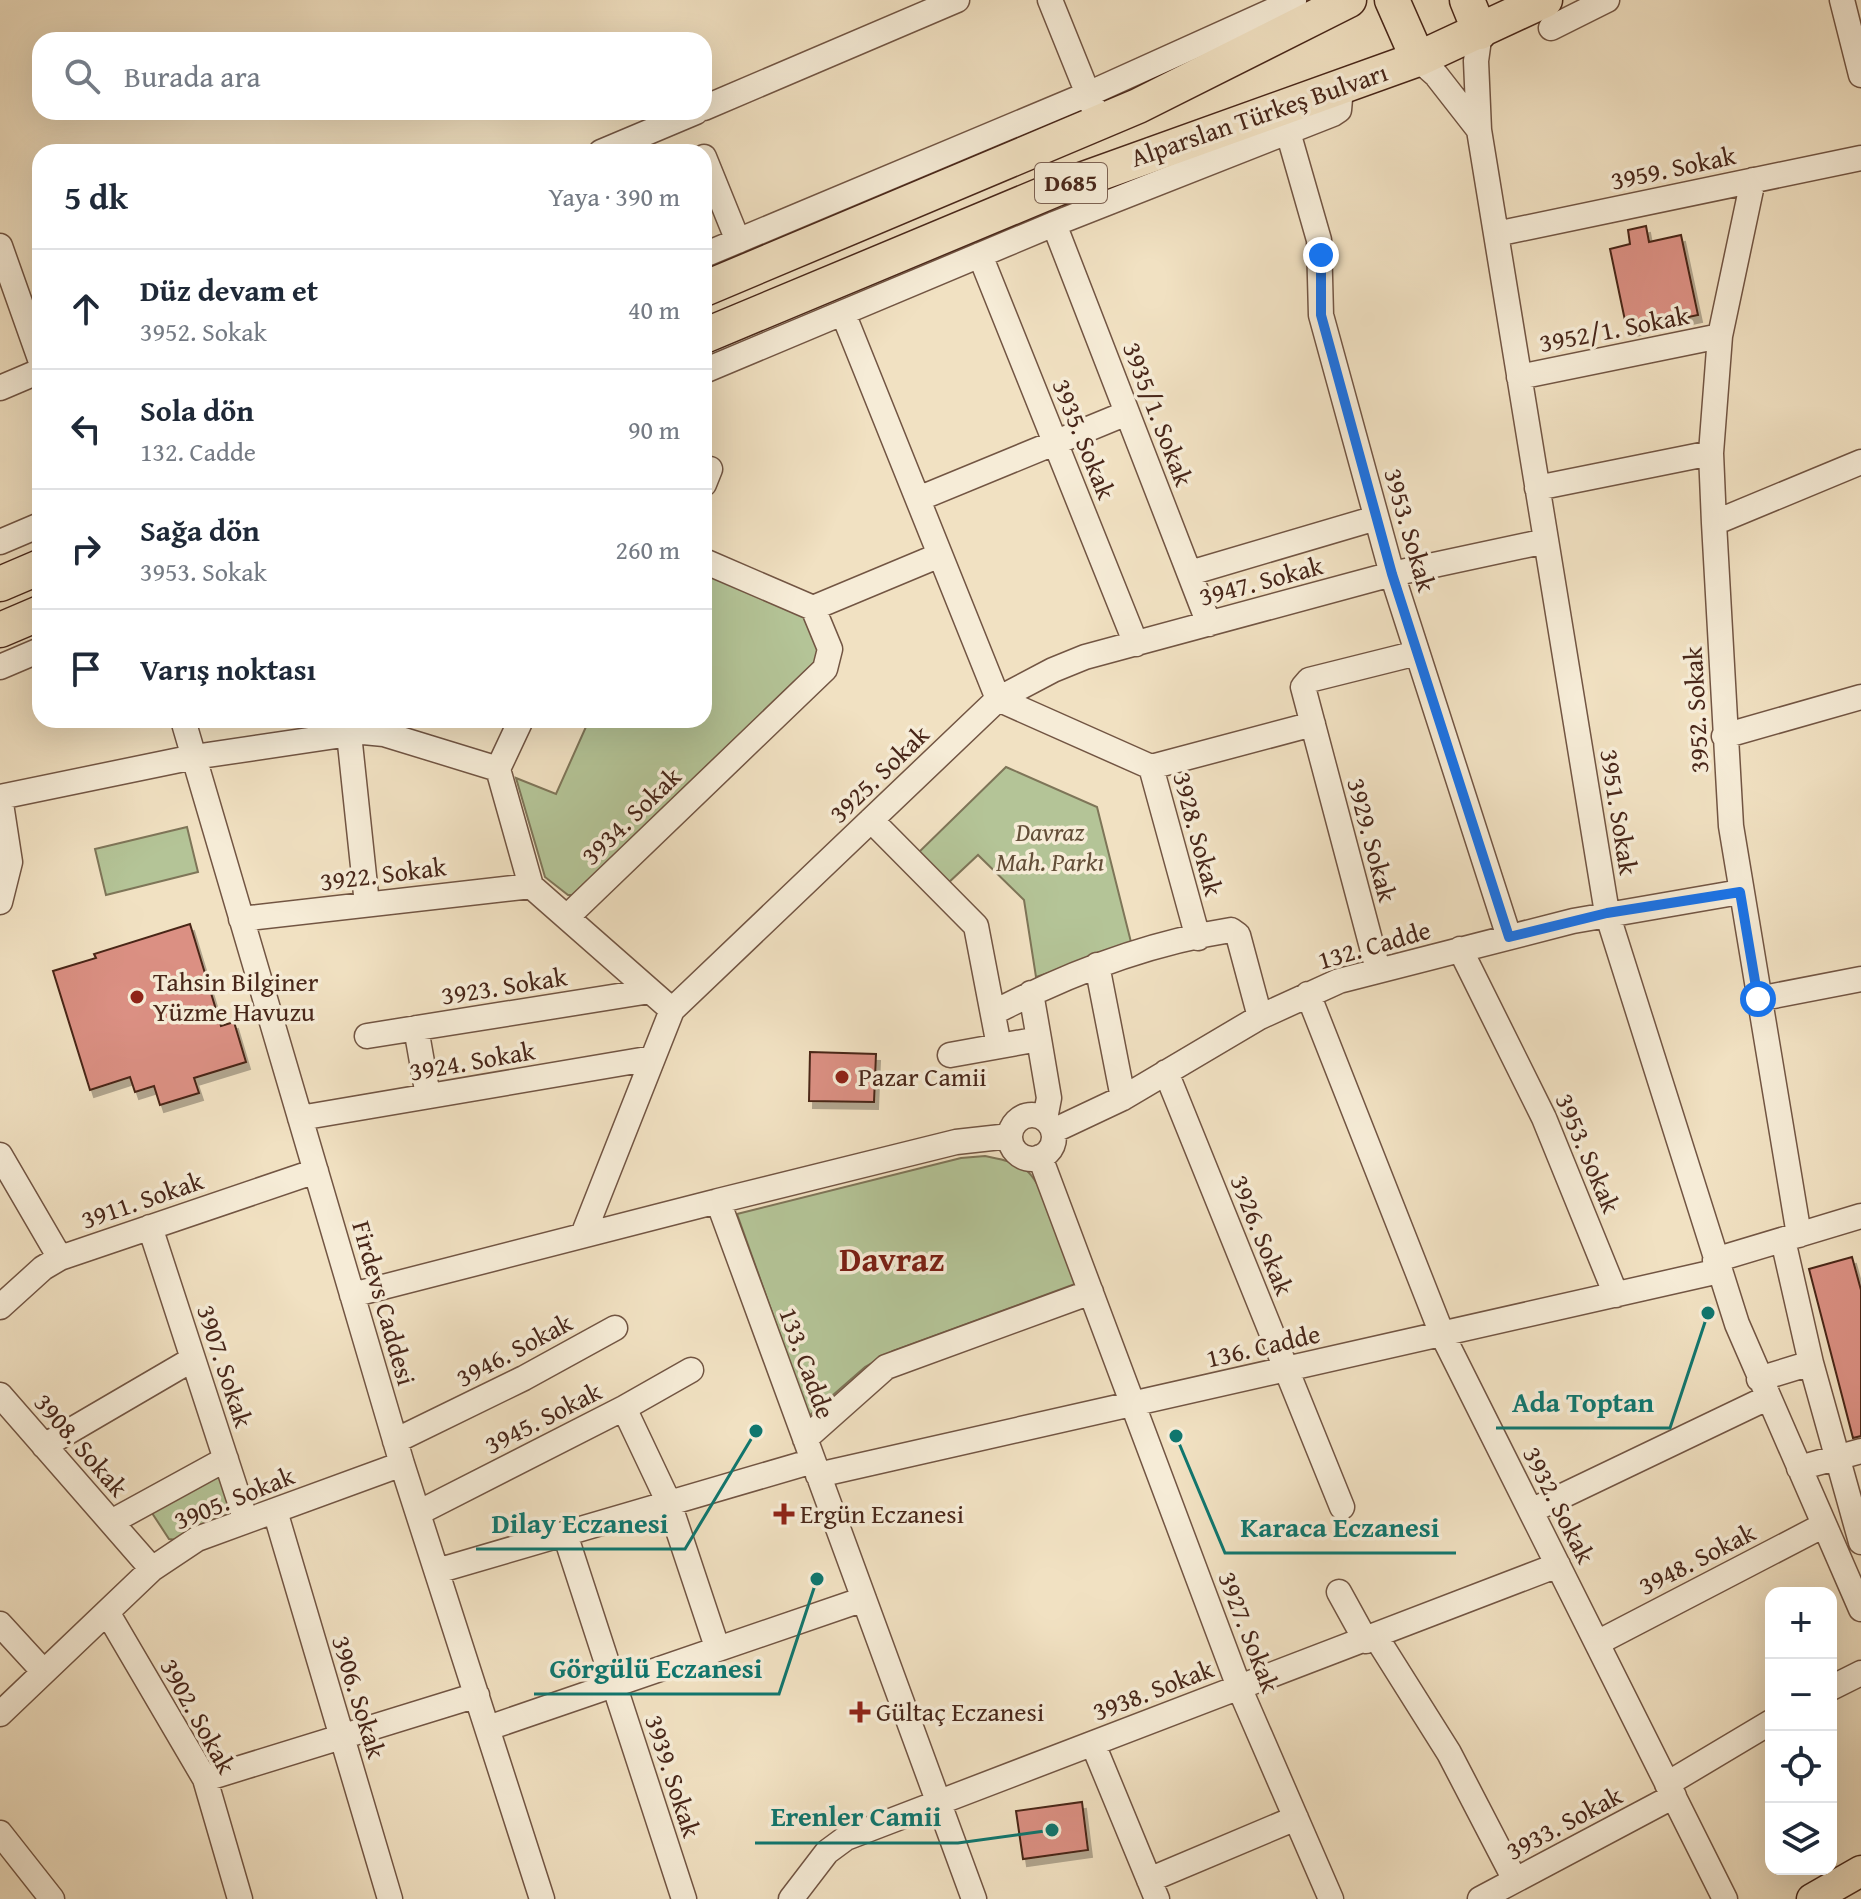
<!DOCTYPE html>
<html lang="tr">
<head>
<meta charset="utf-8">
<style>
	body { margin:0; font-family:"Gentium Book Plus",serif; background:#f2f2f3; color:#1f2937 }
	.controls { position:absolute; right:24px; bottom:24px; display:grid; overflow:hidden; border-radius:16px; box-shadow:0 8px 32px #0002 }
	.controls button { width:72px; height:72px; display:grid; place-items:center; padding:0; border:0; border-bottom:2px solid #e0e1e3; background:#fff; color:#1f2937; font:40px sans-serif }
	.stop { position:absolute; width:24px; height:24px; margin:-18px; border:6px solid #1a73e8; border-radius:50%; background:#fff }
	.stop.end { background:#1a73e8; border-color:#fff; box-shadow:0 2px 8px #0008 }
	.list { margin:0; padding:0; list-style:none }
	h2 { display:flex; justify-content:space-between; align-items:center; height:104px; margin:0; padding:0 32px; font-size:34px }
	h2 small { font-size:26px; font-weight:400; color:#747a83 }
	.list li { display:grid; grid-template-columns:52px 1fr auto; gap:24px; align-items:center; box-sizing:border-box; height:120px; padding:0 32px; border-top:2px solid #e0e1e3 }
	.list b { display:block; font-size:30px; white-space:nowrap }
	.list p { margin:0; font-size:26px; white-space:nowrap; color:#747a83 }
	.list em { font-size:26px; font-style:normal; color:#747a83 }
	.icon { flex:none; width:44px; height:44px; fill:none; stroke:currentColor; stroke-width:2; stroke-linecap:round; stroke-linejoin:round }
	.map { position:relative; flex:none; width:1861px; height:1899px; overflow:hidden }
	.search { position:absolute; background:#fff; box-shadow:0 8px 32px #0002; left:32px; top:32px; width:680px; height:88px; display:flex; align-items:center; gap:20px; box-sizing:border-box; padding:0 28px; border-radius:24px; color:#747a83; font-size:30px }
	.panel { position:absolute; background:#fff; box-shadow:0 8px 32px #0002; left:32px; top:144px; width:680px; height:584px; border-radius:24px }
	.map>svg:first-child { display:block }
</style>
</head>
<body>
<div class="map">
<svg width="1861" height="1899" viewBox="0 0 1861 1899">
	<defs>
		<filter id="shadow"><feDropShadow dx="4" dy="7" stdDeviation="0" flood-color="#0004"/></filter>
	</defs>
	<rect width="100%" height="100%" fill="#f1e1c2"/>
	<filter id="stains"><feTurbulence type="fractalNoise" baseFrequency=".0025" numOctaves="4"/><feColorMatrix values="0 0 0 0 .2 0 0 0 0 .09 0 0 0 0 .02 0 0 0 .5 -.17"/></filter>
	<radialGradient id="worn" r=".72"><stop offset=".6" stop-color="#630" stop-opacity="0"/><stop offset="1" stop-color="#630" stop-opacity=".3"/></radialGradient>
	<path fill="#b4c497" stroke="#7e7558" stroke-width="2" d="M704 569 806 615 818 648V659L573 895H568L545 877 516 778 556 794 589 720H704Z
		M1006 767 1097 807 1132 946 1036 977 1024 900 978 855 946 885 917 854Z
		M187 827 198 872 106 895 95 849Z
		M985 1156C999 1159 1014 1161 1026 1170 1047 1187 1065 1257 1075 1284L893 1351 865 1367 809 1416 737 1214 961 1158Z
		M220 1468 237 1515 177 1540 169 1539 152 1513Z"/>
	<path fill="#db9083" stroke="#482619" stroke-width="2" filter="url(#shadow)" d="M1646 226 1649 242 1681 235 1698 315 1627 330 1610 249 1630 244 1628 230Z
		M190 924 221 1026 234 1022 246 1062 194 1078 199 1093 160 1105 154 1086 135 1092 130 1077 90 1090 53 971 96 958 94 954Z
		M810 1052 876 1054 874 1102 809 1101Z
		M1852 1257 1861 1290V1436L1853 1438 1809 1269Z
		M1082 1802 1088 1850 1023 1859 1016 1811Z"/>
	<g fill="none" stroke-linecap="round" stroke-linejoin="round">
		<g stroke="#725543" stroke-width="27">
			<path id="minor" d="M1050 0 1094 109
				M1842 0 1861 75
				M1551 28 1607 0
				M1418 59 1436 75 1479 130 1476 61 1480 32
				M704 108 957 0
				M1479 130 1607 913 1737 1324 1861 1609
				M1288 132 1319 240 1321 315 1392 574 1509 937
				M601 152 696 112
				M704 157 738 241
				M1753 180 1720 336 1711 453 1714 523 1731 826 1799 1235
				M1054 224 1209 624
				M1496 234 1861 158
				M0 246 40 359
				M704 255 1088 94 1294 1
				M980 255 1136 644
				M704 371 1054 224 1333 114 1339 110 1341 88
				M1519 377 1720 336
				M0 388 40 371
				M704 484 710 469
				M1537 488 1711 453
				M918 499 1127 413
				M1714 523 1861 462
				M0 542 40 525
				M704 561 813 608 940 555
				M1190 573 1376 518
				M0 667 40 650
				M998 699 1053 670 1085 657 1392 574 1546 541
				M998 699 1151 767 1198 938
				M183 720 402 1464 542 1899
				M521 720 498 769 531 886 672 1010
				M349 734 367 904
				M1724 736 1861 697
				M1151 767 1313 724
				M871 820 976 926 999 1046
				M0 902 10 862 0 797 194 757 363 732 384 734 498 769
				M567 917 825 669 830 649 813 608
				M241 919 531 886
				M1460 949 1544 1118 1616 1295
				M1097 965 1123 1098
				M1378 970 1303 687 1309 680 1417 653
				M1031 993 1039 1039
				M1308 994 1442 1334 1725 1899
				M1758 999 1861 979
				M993 1013C1067 974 1148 943 1231 930L1238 935 1260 1017
				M416 1028 428 1096
				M367 1036 650 991
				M950 1055 1039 1039 1049 1098 1045 1119
				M1166 1072 1342 1507
				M1010 1137a22 22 0 1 1 44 0a22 22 0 1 1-44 0Z
				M300 1118 653 1058
				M1053 1131 1123 1098 1260 1017 1339 981 1573 921 1740 892
				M0 1155 60 1258
				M1040 1157 1239 1687 1331 1899
				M718 1201 956 1142 1010 1136
				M150 1227 246 1521
				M583 1235 672 1010 998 699 843 313
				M1715 1260 1861 1216
				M352 1295 718 1201 974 1899
				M0 1307 43 1268 60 1258 316 1171
				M1811 1363 1861 1542
				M1759 1379 1811 1363 1783 1240
				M0 1395 152 1569
				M624 1408 669 1503 717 1647
				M805 1439 886 1367 1091 1292
				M395 1441 524 1378 615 1328
				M44 1446 193 1359
				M1799 1468 1861 1451
				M818 1475 1719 1271
				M275 1511 390 1899
				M1531 1511 1767 1398
				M418 1513 624 1408 691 1370
				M111 1522 226 1459
				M565 1534 684 1899
				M437 1571 813 1461
				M1339 1592 1366 1641
				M107 1612 205 1779 240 1899
				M0 1624 44 1672
				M1376 1637 1449 1753 1515 1880
				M1597 1643 1824 1525
				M1831 1688 1861 1673
				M0 1714 152 1569 197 1539 402 1464
				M488 1728 864 1599
				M1093 1744 1157 1899
				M205 1779 477 1695
				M1667 1784 1771 1722
				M0 1833 52 1899
				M1149 1880 1296 1818
				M791 1899 827 1852 846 1838 1558 1565
				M1480 1899 1674 1796"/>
		</g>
		<g stroke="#482619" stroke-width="33">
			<path id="major" d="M1812 1899 1861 1871"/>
		</g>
		<g stroke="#482619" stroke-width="37">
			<path id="highway" d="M1392 0 1418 59
				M1467 0 1480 32
				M704 289 1138 106 1349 0
				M704 336 1056 189 1418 59 1545 0
				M0 584 40 567
				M0 630 40 613"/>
		</g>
		<use href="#minor" stroke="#f6ecd7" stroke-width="24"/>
		<use href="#major" stroke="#f1e1c2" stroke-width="30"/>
		<use href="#highway" stroke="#f1e1c2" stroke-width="34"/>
	</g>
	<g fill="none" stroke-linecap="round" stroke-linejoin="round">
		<path stroke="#1a73e8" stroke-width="10" d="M1321 255V315L1392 574 1509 937 1607 913 1740 892 1758 999"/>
	</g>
	<g fill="#8f2418" stroke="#f6ecd7" stroke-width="3">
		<circle cx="137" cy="997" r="8"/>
		<circle cx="842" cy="1077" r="8"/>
		<path d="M780 1502h8v8h8v8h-8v8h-8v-8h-8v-8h8z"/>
		<path d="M856 1700h8v8h8v8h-8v8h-8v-8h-8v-8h8z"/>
	</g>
	<g text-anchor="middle" stroke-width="7" stroke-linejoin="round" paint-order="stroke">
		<rect fill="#f6ecd7" stroke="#7c6152" stroke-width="2" x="1035" y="163" width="72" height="40" rx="6"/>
		<g font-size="24" font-weight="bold" fill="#482619">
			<text x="1071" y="191">D685</text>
		</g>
		<g font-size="26" fill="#482619" stroke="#f6ecd7">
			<text transform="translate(1259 115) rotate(-19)" y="9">Alparslan Türkeş Bulvarı</text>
			<text transform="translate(1673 168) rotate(-12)" y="9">3959. Sokak</text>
			<text transform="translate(1614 329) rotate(-11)" y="9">3952/1. Sokak</text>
			<text transform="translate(1158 414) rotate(69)" y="9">3935/1. Sokak</text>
			<text transform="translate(1084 439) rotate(68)" y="9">3935. Sokak</text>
			<text transform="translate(1410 530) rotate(74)" y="9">3953. Sokak</text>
			<text transform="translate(1261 581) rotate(-15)" y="9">3947. Sokak</text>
			<text transform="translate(1696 710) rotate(-93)" y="9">3952. Sokak</text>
			<text transform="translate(879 774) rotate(-44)" y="9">3925. Sokak</text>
			<text transform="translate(1619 812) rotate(81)" y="9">3951. Sokak</text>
			<text transform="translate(631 816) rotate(-44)" y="9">3934. Sokak</text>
			<text transform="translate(1198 834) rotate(75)" y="9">3928. Sokak</text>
			<text transform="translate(1372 840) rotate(75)" y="9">3929. Sokak</text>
			<text transform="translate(383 874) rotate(-7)" y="9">3922. Sokak</text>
			<text transform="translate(1374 945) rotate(-16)" y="9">132. Cadde</text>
			<text transform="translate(504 986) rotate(-9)" y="9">3923. Sokak</text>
			<text transform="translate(472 1061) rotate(-10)" y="9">3924. Sokak</text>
			<text transform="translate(1588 1153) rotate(67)" y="9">3953. Sokak</text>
			<text transform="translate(142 1200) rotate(-19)" y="9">3911. Sokak</text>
			<text transform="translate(1262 1235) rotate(68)" y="9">3926. Sokak</text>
			<text transform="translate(384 1303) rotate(74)" y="9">Firdevs Caddesi</text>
			<text transform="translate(1263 1346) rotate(-13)" y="9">136. Cadde</text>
			<text transform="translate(514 1350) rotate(-28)" y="9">3946. Sokak</text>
			<text transform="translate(807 1363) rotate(70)" y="9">133. Cadde</text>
			<text transform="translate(225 1366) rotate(72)" y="9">3907. Sokak</text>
			<text transform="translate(543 1418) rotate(-27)" y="9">3945. Sokak</text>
			<text transform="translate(81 1445) rotate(49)" y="9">3908. Sokak</text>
			<text transform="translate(234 1498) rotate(-22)" y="9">3905. Sokak</text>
			<text transform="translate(1559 1505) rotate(63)" y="9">3932. Sokak</text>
			<text transform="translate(1697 1559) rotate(-27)" y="9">3948. Sokak</text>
			<text transform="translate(1249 1632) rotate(69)" y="9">3927. Sokak</text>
			<text transform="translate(1153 1690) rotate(-21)" y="9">3938. Sokak</text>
			<text transform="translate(359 1697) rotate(73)" y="9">3906. Sokak</text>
			<text transform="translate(198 1716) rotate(61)" y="9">3902. Sokak</text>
			<text transform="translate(673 1776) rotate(72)" y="9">3939. Sokak</text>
			<text transform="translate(1564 1823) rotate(-28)" y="9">3933. Sokak</text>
		</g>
		<g font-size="26" font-style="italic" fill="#634e38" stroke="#f6ecd7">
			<text x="1050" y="841">Davraz<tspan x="1050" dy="30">Mah. Parkı</tspan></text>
		</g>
		<g font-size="26" fill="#482619" stroke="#f6ecd7" text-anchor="start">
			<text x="153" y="991">Tahsin Bilginer<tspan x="153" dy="30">Yüzme Havuzu</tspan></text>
			<text x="858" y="1086">Pazar Camii</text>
			<text x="800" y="1523">Ergün Eczanesi</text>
			<text x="876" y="1721">Gültaç Eczanesi</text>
		</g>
		<g font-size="34" font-weight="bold" fill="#7a1f14" stroke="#f6ecd7">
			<text x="892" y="1271">Davraz</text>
		</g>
	</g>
	<path fill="none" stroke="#0f766e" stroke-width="3" d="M1708 1313L1670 1428H1496M756 1431L685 1549H476M1176 1436L1225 1553H1456M817 1579L779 1694H534M1052 1830L958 1843H755"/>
	<g fill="#0f766e" stroke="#f6ecd7" stroke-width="3">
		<circle cx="1708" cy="1313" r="8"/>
		<circle cx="756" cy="1431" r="8"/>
		<circle cx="1176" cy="1436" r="8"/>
		<circle cx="817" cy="1579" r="8"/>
		<circle cx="1052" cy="1830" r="8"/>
	</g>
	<g font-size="28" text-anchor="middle" font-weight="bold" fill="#0f766e" stroke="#f6ecd7" stroke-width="7" stroke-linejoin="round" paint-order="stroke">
		<text x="1583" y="1412">Ada Toptan</text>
		<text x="580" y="1533">Dilay Eczanesi</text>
		<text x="1340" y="1537">Karaca Eczanesi</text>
		<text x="656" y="1678">Görgülü Eczanesi</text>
		<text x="856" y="1826">Erenler Camii</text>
	</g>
	<rect width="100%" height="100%" filter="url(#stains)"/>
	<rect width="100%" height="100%" fill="url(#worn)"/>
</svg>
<div class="controls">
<button>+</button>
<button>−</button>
<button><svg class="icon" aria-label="locate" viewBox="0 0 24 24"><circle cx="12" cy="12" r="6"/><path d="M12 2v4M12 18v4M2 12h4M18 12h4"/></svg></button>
<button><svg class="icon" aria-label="layers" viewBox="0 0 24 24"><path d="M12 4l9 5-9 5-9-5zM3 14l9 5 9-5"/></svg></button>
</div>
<div class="stop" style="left:1758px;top:999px"></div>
<div class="stop end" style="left:1321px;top:255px"></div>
<div class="search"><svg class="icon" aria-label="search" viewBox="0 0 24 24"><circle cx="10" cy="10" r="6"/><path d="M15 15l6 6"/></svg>Burada ara</div>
<section class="panel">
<h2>5 dk<small>Yaya · 390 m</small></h2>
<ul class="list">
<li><svg class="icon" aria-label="ahead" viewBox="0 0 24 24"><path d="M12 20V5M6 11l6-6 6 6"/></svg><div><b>Düz devam et</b><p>3952. Sokak</p></div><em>40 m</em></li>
<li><svg class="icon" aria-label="left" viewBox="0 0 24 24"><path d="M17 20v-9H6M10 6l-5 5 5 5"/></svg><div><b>Sola dön</b><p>132. Cadde</p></div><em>90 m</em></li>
<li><svg class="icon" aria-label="right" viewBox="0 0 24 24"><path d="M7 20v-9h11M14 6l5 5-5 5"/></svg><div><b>Sağa dön</b><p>3953. Sokak</p></div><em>260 m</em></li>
<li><svg class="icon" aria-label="arrive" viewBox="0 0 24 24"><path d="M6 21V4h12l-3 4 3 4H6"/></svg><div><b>Varış noktası</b></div></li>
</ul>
</section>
</div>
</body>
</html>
